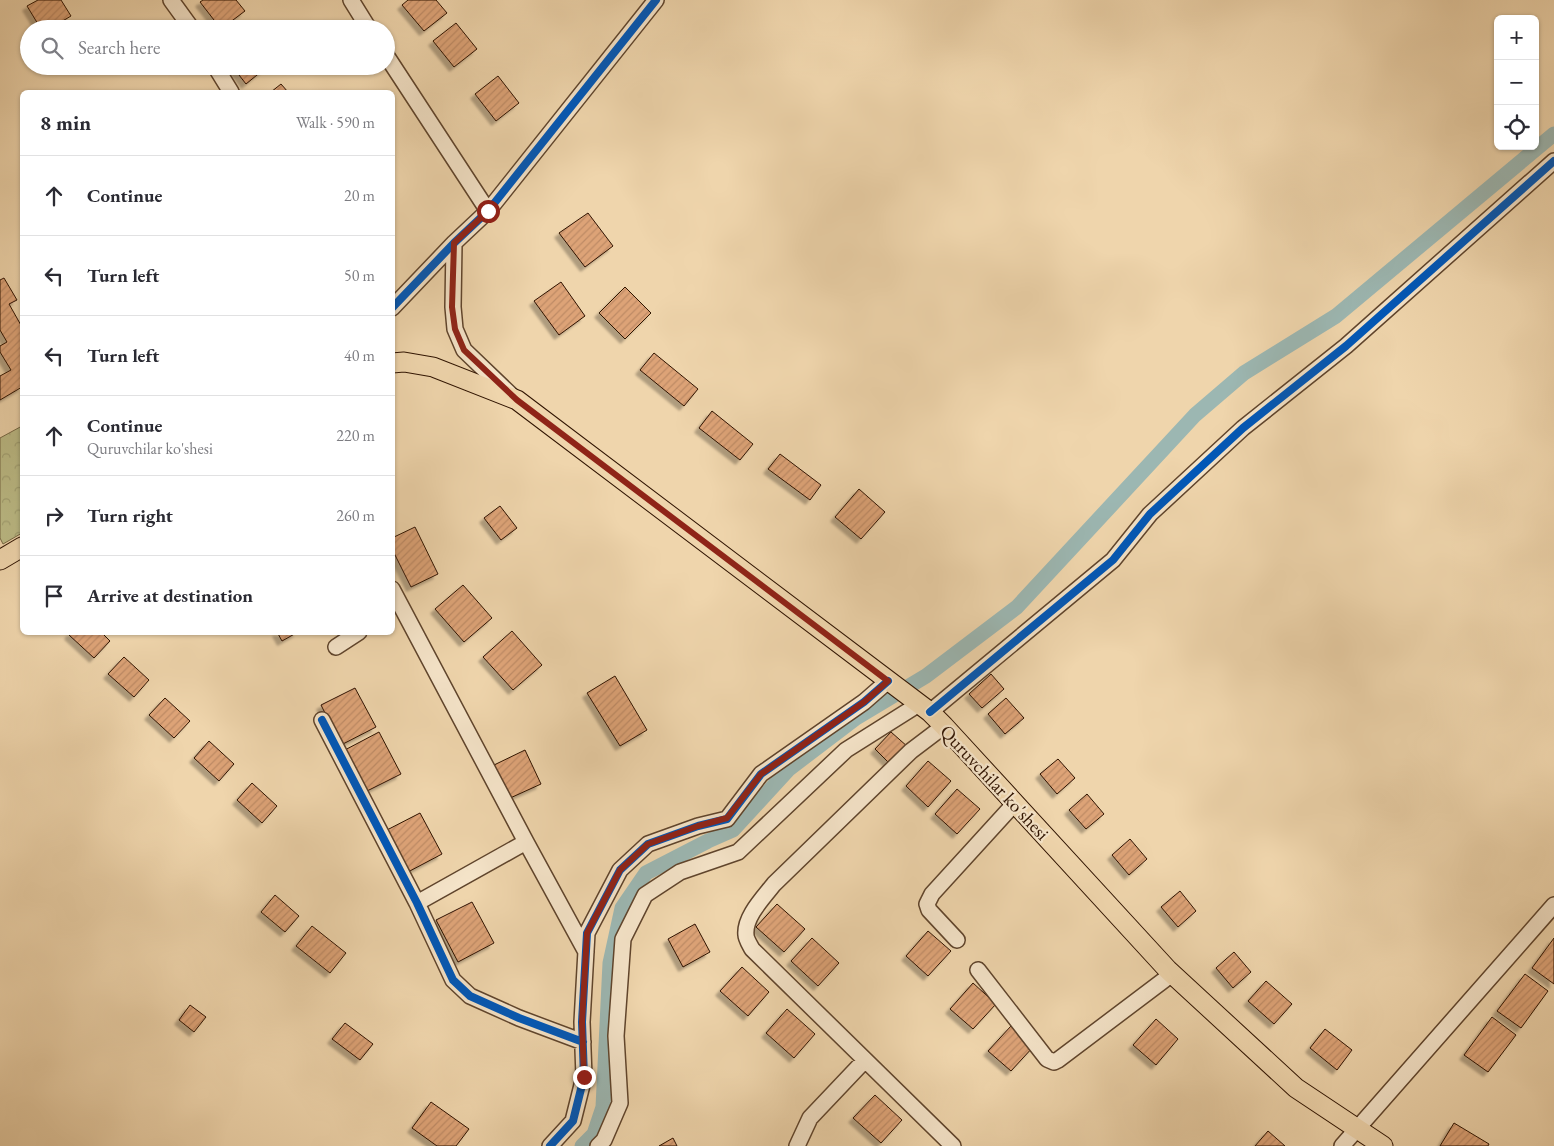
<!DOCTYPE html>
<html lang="en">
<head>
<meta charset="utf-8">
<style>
	body { margin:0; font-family:"EB Garamond",serif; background:#f7f7f7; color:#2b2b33 }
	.controls { position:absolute; right:15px; top:15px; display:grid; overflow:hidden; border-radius:8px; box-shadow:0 1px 4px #0004 }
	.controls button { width:45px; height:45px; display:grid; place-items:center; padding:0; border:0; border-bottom:1px solid #e1e1e2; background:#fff; color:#2b2b33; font:25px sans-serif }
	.stop { position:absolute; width:15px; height:15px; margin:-11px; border:4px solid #8f2418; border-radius:50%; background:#fff }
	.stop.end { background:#8f2418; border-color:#fff; box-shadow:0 1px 5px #0008 }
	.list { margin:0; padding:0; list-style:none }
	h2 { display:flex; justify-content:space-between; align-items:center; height:65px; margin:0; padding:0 20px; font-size:21px }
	h2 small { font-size:16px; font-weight:400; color:#7c7c81 }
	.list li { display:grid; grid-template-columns:32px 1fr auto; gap:15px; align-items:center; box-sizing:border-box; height:80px; padding:0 20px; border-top:1px solid #e1e1e2 }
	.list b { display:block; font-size:19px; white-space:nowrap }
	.list p { margin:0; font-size:16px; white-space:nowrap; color:#7c7c81 }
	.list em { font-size:16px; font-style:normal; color:#7c7c81 }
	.icon { flex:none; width:28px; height:28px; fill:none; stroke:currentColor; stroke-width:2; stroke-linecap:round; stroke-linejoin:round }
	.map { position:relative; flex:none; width:1554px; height:1146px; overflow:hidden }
	.search { position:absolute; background:#fff; box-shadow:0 1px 4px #0004; left:20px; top:20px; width:375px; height:55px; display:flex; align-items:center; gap:12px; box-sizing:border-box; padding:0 18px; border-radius:28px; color:#7c7c81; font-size:19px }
	.panel { position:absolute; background:#fff; box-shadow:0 1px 4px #0004; left:20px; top:90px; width:375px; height:545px; border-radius:8px }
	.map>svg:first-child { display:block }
</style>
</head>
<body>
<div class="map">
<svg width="1554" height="1146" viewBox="0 0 1554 1146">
	<defs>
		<pattern id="forest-crowns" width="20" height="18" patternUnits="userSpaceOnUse" patternTransform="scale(1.25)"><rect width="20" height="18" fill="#bcbc87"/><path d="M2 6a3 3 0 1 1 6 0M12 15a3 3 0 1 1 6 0" fill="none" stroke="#a2a173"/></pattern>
		<pattern id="building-hatch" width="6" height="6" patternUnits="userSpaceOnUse" patternTransform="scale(1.25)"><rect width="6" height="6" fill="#dda377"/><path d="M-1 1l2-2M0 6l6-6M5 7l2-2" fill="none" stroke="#be8b65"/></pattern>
		<filter id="shadow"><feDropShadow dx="-4.5" dy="4.5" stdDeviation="1" flood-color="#0004"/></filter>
	</defs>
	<rect width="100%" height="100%" fill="#efd5ac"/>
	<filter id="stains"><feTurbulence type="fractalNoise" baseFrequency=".004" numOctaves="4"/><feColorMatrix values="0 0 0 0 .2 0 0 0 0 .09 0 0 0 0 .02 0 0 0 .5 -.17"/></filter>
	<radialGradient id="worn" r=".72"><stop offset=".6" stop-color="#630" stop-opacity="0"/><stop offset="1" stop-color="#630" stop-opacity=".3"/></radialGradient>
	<path fill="url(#forest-crowns)" stroke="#766844" d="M22 426V533L3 544 0 538V438Z"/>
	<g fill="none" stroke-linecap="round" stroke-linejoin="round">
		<path stroke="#9cb7b2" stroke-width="15" d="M582 1146 594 1134 603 1107 610 963 622 908 646 873 708 841 733 830 789 769 856 718 926 676 1017 607 1195 415 1244 373 1336 316 1554 134"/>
	</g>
	<path fill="url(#building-hatch)" stroke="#2f1301" filter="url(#shadow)" d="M38 0H61L71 16 49 29H41L27 6Z
		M203 0H236L245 11 221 29 200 2Z
		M408 0H436L447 13 424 31 402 5Z
		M456 23 477 49 454 67 433 41Z
		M232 66H268L246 84Z
		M498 76 519 103 496 121 475 94Z
		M281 84 288 92H271Z
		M588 213 613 246 585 267 559 233Z
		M4 278 17 300 9 304 22 327V387L0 400V376L11 370 0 352V346L7 342 0 330V280Z
		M561 282 585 316 559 335 534 301Z
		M625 287 651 313 625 339 599 313Z
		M654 353 698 389 684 406 640 370Z
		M712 411 753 444 740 460 699 428Z
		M780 454 821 485 810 500 768 469Z
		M859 489 885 512 861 539 835 517Z
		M500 506 517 528 501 540 484 518Z
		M415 527 438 574 411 587 392 549V538Z
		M463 585 492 618 464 642 435 609Z
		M512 631 542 665 513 690 483 657Z
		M71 632H101L110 641 94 658 69 635Z
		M277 632H298L282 641Z
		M124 657 149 680 134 697 108 674Z
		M991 674 1004 689 982 708 969 694Z
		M615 676 647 730 620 746 587 693Z
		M355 688 376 727 341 745 321 705Z
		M165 698 190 721 174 738 149 715Z
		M1006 698 1024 718 1005 734 988 714Z
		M379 732 401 774 365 792 343 751Z
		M891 732 908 747 891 765 875 749Z
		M209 741 234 764 219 781 194 758Z
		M525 750 541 784 508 799 492 766Z
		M1058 759 1075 778 1057 794 1040 774Z
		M928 761 951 781 928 807 906 786Z
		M252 783 277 806 262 823 237 800Z
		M957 789 980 809 957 834 935 814Z
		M1087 794 1104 814 1086 829 1069 810Z
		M420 813 442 854 406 873 385 831Z
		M1130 839 1147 859 1129 875 1112 855Z
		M1180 891 1196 911 1178 927 1161 907Z
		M275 895 299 916 285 932 261 912Z
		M472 902 494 943 458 962 436 920Z
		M777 904 805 929 784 952 756 927Z
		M695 924 710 952 683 967 668 939Z
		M312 926 346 953 330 973 296 946Z
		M928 931 951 951 928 976 906 956Z
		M812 938 839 963 818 986 791 961Z
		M1554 938V984L1532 968Z
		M1234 952 1251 972 1233 988 1216 968Z
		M742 967 769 992 748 1016 720 991Z
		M1525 974 1548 991 1521 1028 1497 1011Z
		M1266 981 1292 1004 1274 1024 1248 1001Z
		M973 983 996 1004 973 1029 950 1009Z
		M190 1005 206 1017 194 1032 179 1020Z
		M787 1009 815 1034 794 1058 766 1033Z
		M1492 1017 1516 1035 1488 1072 1464 1055Z
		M1156 1019 1178 1039 1156 1065 1133 1045Z
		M345 1023 373 1044 360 1060 332 1039Z
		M1011 1026 1034 1046 1011 1071 988 1051Z
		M1325 1029 1352 1050 1337 1070 1310 1048Z
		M875 1095 902 1120 881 1143 853 1118Z
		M431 1102 469 1129 456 1146H437L412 1128Z
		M1454 1123 1489 1144 1488 1146H1440Z
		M1268 1131 1285 1146H1255Z
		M673 1138 677 1146H659Z"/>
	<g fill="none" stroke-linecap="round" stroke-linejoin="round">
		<g stroke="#5f442c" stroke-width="18">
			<path id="minor" d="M171 0 192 29
				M351 0 369 29
				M386 55 488 211
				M215 66 231 92
				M454 243 453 307 455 329 464 350 512 396
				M392 308 454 243 488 211 656 0
				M392 589 526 842 586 952
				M336 647 359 632
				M930 712 1113 560 1150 514 1243 428 1346 346 1554 161
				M322 720 417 903 453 980 470 996 519 1018 583 1042
				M944 726 911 751 774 884C764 897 744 917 746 935 746 939 750 945 752 949L953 1146
				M417 903 526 842
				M957 940 929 910 927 904 932 894 1015 803
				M978 970 1047 1059 1054 1062 1058 1060 1172 974
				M550 1146 573 1121 584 1077 582 1022 587 933 620 870 648 844 698 826 727 819 761 774 864 702 888 681
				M598 1146 604 1140 620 1103 616 1036 623 939 645 895 680 872 738 852 846 750 919 704
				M797 1146 810 1118 865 1060
				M1342 1146 1554 905"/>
		</g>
		<g stroke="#2f1301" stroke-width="21">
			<path id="major" d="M392 363 404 362 433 367 517 400 930 712 944 726 1168 970 1296 1088 1383 1146
				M0 560 22 547"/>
		</g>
		<use href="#minor" stroke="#f5e4c9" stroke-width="15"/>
		<use href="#major" stroke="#efd5ac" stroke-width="19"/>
		<g stroke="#f5e4c9" stroke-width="11">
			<path id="cycleway" d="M392 308 454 243 488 211 656 0
				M930 712 1113 560 1150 514 1243 428 1346 346 1554 161
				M322 720 417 903 453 980 470 996 519 1018 583 1042
				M550 1146 573 1121 584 1077 582 1022 587 933 620 870 648 844 698 826 727 819 761 774 864 702 888 681"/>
		</g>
		<use href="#cycleway" stroke="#0057b8" stroke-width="8"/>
	</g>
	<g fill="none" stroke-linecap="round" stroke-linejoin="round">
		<path stroke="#8f2418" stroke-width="6" d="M488 211 454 243 452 307 455 329 464 350 517 400 888 681 864 702 761 774 727 818 698 826 648 844 620 870 587 933 582 1022 584 1077"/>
	</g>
	<g text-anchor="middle" stroke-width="4.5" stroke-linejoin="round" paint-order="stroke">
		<g font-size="19" fill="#2f1301" stroke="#f5e4c9">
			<text transform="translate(995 782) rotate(47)" y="7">Quruvchilar ko'shesi</text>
		</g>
	</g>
	<rect width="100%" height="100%" filter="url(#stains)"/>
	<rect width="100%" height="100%" fill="url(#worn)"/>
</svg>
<div class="controls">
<button>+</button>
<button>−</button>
<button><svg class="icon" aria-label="locate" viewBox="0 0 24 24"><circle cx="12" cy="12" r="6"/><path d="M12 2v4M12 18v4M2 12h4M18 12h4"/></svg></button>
</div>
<div class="stop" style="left:488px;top:211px"></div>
<div class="stop end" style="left:584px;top:1077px"></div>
<div class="search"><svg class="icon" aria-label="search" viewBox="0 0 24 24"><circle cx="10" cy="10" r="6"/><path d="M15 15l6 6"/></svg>Search here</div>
<section class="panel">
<h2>8 min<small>Walk · 590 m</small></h2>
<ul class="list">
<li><svg class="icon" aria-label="ahead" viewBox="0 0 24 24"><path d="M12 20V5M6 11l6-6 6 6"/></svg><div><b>Continue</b></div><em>20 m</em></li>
<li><svg class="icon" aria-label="left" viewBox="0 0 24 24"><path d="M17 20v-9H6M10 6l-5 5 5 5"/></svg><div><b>Turn left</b></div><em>50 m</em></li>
<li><svg class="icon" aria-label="left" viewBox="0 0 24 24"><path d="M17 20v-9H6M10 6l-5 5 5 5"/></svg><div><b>Turn left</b></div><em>40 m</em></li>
<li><svg class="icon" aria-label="ahead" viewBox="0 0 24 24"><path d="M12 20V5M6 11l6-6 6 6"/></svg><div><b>Continue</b><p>Quruvchilar ko'shesi</p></div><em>220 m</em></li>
<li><svg class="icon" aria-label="right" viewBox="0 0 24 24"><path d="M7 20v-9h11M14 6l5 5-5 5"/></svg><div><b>Turn right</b></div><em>260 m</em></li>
<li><svg class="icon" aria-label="arrive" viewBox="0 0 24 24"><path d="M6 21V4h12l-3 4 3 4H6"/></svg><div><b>Arrive at destination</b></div></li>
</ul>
</section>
</div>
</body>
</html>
